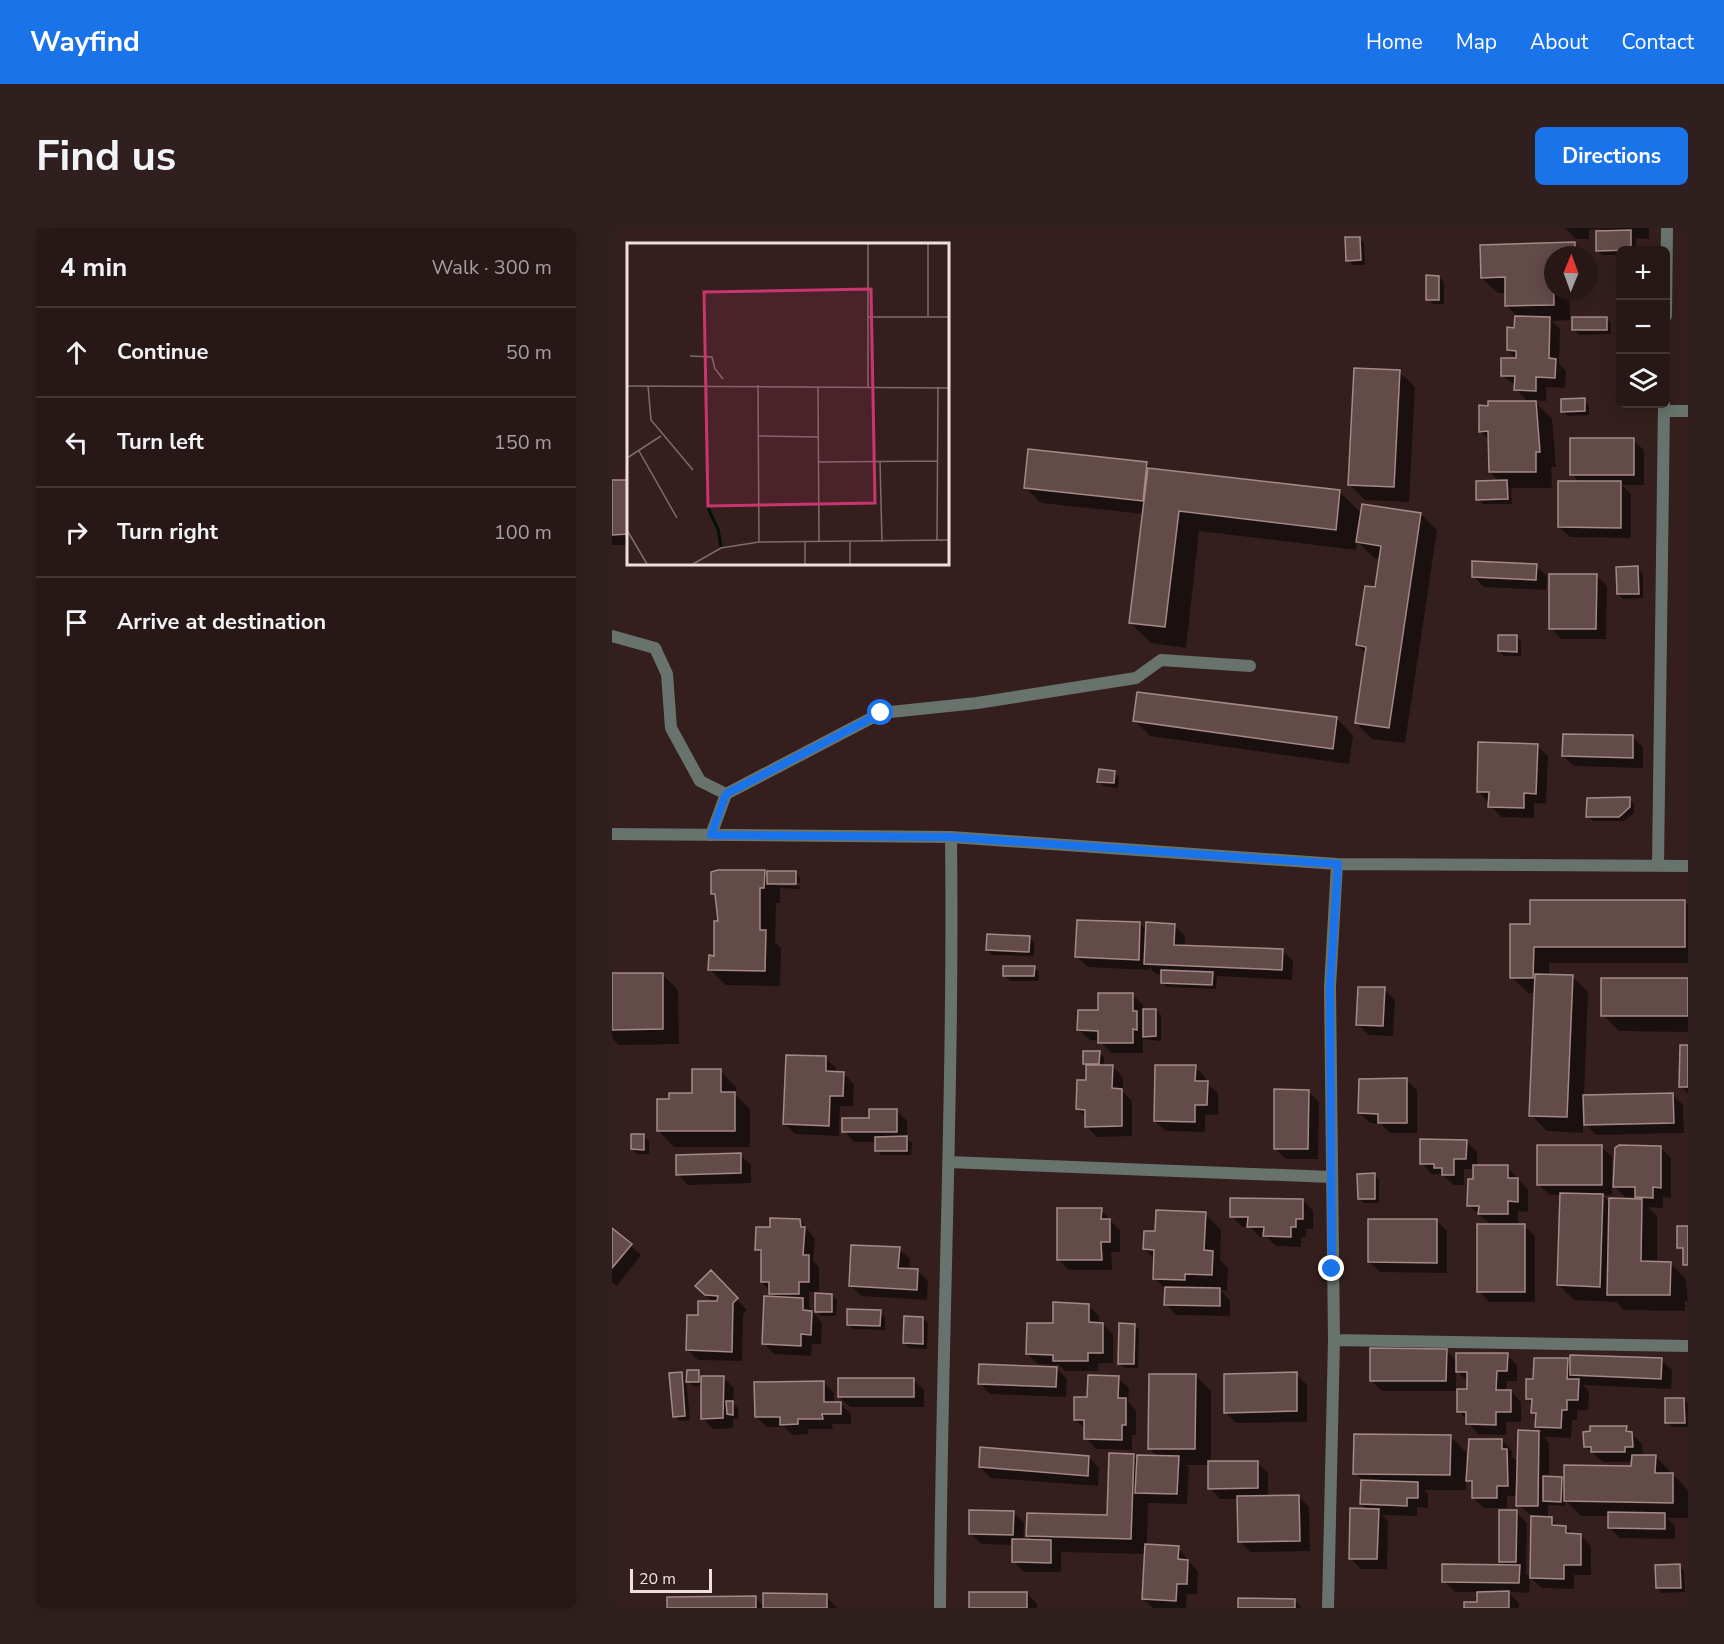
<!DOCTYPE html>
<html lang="en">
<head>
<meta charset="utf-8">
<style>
	body { margin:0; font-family:"Nunito Sans",sans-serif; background:#2f201f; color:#f1f3f6 }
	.controls { position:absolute; right:18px; top:18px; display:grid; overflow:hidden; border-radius:9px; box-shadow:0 3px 15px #0003 }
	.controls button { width:54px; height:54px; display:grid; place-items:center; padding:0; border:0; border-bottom:2px solid #433635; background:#271716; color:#f1f3f6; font:30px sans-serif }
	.compass { position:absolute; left:932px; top:18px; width:54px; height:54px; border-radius:50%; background:#271716; box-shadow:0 3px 15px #0003; rotate:1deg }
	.scale { position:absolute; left:18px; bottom:15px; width:82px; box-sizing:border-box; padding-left:6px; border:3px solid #eedfde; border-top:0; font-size:16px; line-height:21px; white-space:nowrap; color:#eedfde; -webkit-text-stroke:4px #341f1e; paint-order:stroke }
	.stop { position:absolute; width:18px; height:18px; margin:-14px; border:4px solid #1a73e8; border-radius:50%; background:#fff }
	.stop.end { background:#1a73e8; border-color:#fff; box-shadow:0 2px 6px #0008 }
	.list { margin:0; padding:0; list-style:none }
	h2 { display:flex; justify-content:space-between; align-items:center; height:78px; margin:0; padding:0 24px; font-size:26px }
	h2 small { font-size:20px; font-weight:400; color:#a49fa1 }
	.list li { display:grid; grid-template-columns:39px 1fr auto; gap:18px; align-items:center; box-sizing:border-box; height:90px; padding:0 24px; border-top:2px solid #433635 }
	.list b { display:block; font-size:22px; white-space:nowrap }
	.list em { font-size:20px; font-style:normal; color:#a49fa1 }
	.icon { flex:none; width:33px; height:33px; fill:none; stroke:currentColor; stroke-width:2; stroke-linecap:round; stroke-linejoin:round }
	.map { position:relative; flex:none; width:1076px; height:1380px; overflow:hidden; border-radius:9px }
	header { display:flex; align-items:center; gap:36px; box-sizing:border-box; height:84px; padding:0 30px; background:#1a73e8; color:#fff }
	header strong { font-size:28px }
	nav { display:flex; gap:33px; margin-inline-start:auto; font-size:21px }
	.intro { display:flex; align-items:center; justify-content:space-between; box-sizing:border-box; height:144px; padding:0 36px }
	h1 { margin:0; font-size:42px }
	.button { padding:15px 27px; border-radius:9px; background:#1a73e8; color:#fff; font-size:21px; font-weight:700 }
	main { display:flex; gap:36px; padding:0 36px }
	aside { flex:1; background:#271716; border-radius:9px; box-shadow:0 3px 15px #0003 }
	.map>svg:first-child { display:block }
</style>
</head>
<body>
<header>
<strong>Wayfind</strong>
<nav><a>Home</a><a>Map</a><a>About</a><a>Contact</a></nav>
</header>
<div class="intro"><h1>Find us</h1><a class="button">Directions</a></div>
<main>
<aside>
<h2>4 min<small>Walk · 300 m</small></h2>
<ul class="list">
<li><svg class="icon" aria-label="ahead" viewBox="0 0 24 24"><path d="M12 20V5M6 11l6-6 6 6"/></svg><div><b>Continue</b></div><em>50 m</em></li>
<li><svg class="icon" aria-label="left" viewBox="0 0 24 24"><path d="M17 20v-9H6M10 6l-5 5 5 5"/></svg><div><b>Turn left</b></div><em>150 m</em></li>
<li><svg class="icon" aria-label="right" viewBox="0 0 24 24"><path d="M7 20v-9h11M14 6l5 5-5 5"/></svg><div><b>Turn right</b></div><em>100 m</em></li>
<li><svg class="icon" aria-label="arrive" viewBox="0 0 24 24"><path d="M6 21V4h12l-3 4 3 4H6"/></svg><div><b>Arrive at destination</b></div></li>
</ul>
</aside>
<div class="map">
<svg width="1076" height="1380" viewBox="0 0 1076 1380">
	<rect width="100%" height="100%" fill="#341f1e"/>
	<path fill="#0007" fill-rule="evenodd" d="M953 0H1037V11L1024 10V22H1008V27H990L985 22 994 4 991 1H977V11H964Z
		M747 10 752 15 753 37H741L736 32Z
		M962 16 974 27H941V63H977V30L979 63 957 64 958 92 940 93 948 101 947 136 954 143 953 160 934 159V173L921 172 940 191 944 239H939L940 260H899L900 276H871L866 271 888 254 878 244V213L868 203 917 175 904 161V158L890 147 906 132 896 122 907 90 895 78V65H886L870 50Z
		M827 49 832 54V76H821L816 71Z
		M994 90 999 95V106L967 107 962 102Z
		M787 144 803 159 797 274 753 272 737 256Z
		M972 172 977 177V187L956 188 951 183Z
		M1021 212 1032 222V257H1010L1019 266V310L958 309 947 299 968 255 960 246Z
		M535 235 542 242 728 264 750 286H809L825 302 793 515 760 511 744 495 755 426 745 417 764 361 769 331 762 330 745 313 744 322 587 303 574 420 539 415 518 395 532 286 429 275 414 260Z
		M0 254H16V317H0Z
		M924 338 935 348 934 362 872 359 861 348Z
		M1026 340 1031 345V370L1011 371 1006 366Z
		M984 347 995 358 994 411H949L939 400Z
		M904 408 909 413V428H892L887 423Z
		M725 491 741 507 737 536 538 508 522 492Z
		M1020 508 1031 519V540L962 538 951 528Z
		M925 518 936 528 934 576 922 575V590L889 589 866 563Z
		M502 544 507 549 506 560 492 558 487 554Z
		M1017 571 1022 576V585L1012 593H981L976 588Z
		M152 644 157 649 184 645 188 650V655L163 654 166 658H188V661L168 660V675H164L163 714 169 720 168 758 114 757 98 742 104 729 107 695 105 670 100 666Z
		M1073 674 1076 677V735H937V747L960 748 976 764 972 869 1061 867 1071 877 1072 905 984 907 971 894V905L935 903 919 887 924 765H916L900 749 920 697Z
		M528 696 535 703 562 697 573 708 572 719 670 722 681 733 680 752 605 748 604 761 555 759 550 754 551 746H544L537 739V742L476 739 465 729Z
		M417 709 422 714V728L380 727 375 722Z
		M422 739 427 744V753H398L393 748Z
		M50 746 66 762 67 816 7 817 0 810V747Z
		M1076 752V804L1007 803 991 787Z
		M772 761 783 772 781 808 757 807 746 796Z
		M520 766 531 777V782H544L549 787V813L531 811V825H499L488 813 478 812 467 802 488 784Z
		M1076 819V866L1069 858Z
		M487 824 492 829V838H500L511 849V864L520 873V908L485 909 474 898V889L466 881 475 854 476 838 473 835Z
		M213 830 224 840V845H231L242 856 241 878H228L227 908 183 906 172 895Z
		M583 839 594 850V855L606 865V887L593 886V904L554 903 543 893Z
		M108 843 124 859V867L138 881V919H62L47 903 58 873 81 866Z
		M794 852 805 862V905H778L769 896 758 895 748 885Z
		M696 863 707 874 706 931H674L663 920Z
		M284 882 295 893V910L300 915 299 927H269L265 922 264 914H242L232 903Z
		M32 908 37 913V926H25L20 921Z
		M854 913 865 924V939H895L916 962V984L906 983V998H912L923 1008V1074H877L867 1063 881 998 857 978 862 941H852V957H842L830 946H820L809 935Z
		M989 918 1000 929V954L1049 920 1059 930V970L1051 969V980L1036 979 1045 988V1035H1058L1074 1051 1076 1074 1073 1072V1083L1012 1082 1004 1074 962 1072 946 1056 949 967H937L927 957ZM1000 956 1013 969H1025L1028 972 998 975 990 967H1000Z
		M128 927 139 937V955L76 957 66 946Z
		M763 947 767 952V975H752L747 970Z
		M691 972 701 983V1001H694V1009H689V1019L664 1018 655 1009H648L638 999H630L620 988Z
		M489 982 508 1003V1024H499L500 1042H457L447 1032Z
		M593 986 609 1002 608 1032 616 1040 615 1063 608 1062 618 1072V1088L564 1087 554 1076V1062L543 1050V1031L532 1021 545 1005Z
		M188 992 203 1011 201 1033 207 1039V1067H220L225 1072 224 1088H209L204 1083 205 1064H197V1078L210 1095 209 1116H200L199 1128 162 1126 152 1115 163 1070 150 1054V1027L145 1022 160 1001Z
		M825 993 835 1003V1045L768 1044 757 1034Z
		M0 1002 29 1027 5 1058 0 1055Z
		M287 1021 298 1031 297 1042 306 1043 316 1053 315 1072 249 1068 238 1057Z
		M99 1044 135 1082 131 1086 130 1133 86 1132 76 1122 88 1089 102 1075 85 1058Z
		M476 1077 487 1088V1096H491L501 1107V1135H486V1143H453L447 1137 426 1136 415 1126 442 1097Z
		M268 1084 273 1089V1102L241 1101 236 1096Z
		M311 1090 316 1095 315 1121 297 1120 292 1115Z
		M522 1097 527 1102 526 1140H513L508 1135Z
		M834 1122 846 1134 895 1127 905 1137V1153H895L894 1164 899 1163 909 1174V1194H894V1207L866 1206 847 1183V1163H770L759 1152ZM844 1142 857 1155V1162L844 1163Z
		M955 1132 960 1136 1049 1132 1060 1142 1059 1161 971 1157 977 1163 976 1182H965V1192H960L959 1210 932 1209 937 1215V1250H949L954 1255 1021 1240V1234H991L973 1219 1014 1200 1030 1216 1031 1228H1043L1076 1262V1290H1055L1063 1298V1311L1008 1310 997 1299V1288H969L953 1272V1278L936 1277V1290L948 1299H954L962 1307H969L979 1318V1347H962V1361L930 1360 919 1350 920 1288 906 1277V1268H895V1280H872L861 1270V1258L854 1250V1262H812L816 1266V1280L805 1279V1288L770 1287 776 1293 775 1341H749L738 1330 756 1282 749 1276 750 1252 743 1245 838 1208 854 1224V1233L890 1212 900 1223V1229L907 1235V1204H931L925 1199 921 1176 916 1171 923 1153Z
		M445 1140 455 1151 454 1169 378 1166 368 1155Z
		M86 1144 92 1149H111L122 1160 121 1175 126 1180V1191H121V1200L101 1201 91 1190V1158H81L74 1151 78 1192 68 1193 63 1188 69 1145 76 1152Z
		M684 1146 695 1157V1194L624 1195 614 1185Z
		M583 1147 599 1163V1235L645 1234 656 1245V1269H687L697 1279 698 1323 638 1324 628 1313 627 1271H608L598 1260 597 1237H573L577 1240 575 1276 536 1275 535 1318 566 1320 586 1344 585 1366H575L574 1380H541L531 1371 534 1326 449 1324V1344H412L401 1333V1317L369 1316 358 1305 401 1284 412 1295 411 1313H421L416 1307 497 1288 521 1228 526 1232 546 1229 538 1221Z
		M506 1150 517 1160 516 1174 524 1182V1207H520V1222L484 1221 474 1210V1202L463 1191 477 1171Z
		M301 1151 312 1162V1179H238L227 1169Z
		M211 1154 222 1165V1175H228L239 1186V1196H220L221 1201H196V1206L181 1207 172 1199H155L144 1189Z
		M1072 1172 1076 1176V1199H1060L1055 1194Z
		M477 1229 487 1240 486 1258 379 1250 368 1239Z
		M904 1284 915 1295 914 1344H912L918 1349 917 1365 896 1364 907 1375V1380H853L866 1375V1364H843L832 1353 894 1339 888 1333Z
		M1067 1338 1072 1343 1073 1364 1050 1365 1045 1360Z
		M415 1365 425 1376V1380H358Z
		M214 1368 225 1380H57L144 1370 152 1379Z
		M682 1372 690 1380H628Z"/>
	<path fill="#634b4a" stroke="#a48987" stroke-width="1.5" d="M1019 2V22L984 23V3Z
		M733 9H748L749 32 734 33Z
		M963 14V27H941L942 77 893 78V49L869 50 868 17Z
		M814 47 827 48V72H814Z
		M903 88 938 89 937 130 944 131 943 150 924 149V163L902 162 903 148H889V130H904V123L895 122V99L902 100Z
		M960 89H995V102H960Z
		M742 140 788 142 782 259 736 257Z
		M973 170V183L949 184V171Z
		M876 173H924L928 224H924V244H877L876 203 867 204V177L876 178Z
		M958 210H1022V247H958Z
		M416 221 535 234 531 273 412 260Z
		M536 240 728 262 724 302 567 283 553 399 517 395Z
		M0 252H16V306L0 307Z
		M895 252 896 271 864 272V253Z
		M946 253H1009V300L946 299Z
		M750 276 809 285 777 500 743 495 754 419 744 417 753 358 763 359 769 318 744 314Z
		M860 333 925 336 924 352 860 349Z
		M1026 338 1027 366H1005L1004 339Z
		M937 346H985L984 401H937Z
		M886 407H905V424L886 423Z
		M525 464 725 489 721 521 521 493Z
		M951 506 1021 507V530L950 528Z
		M866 514 926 516 924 566 912 565V580L876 579 877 564H865Z
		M487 541 503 543 502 555 485 554Z
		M1018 569V579L1007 589H974L975 570Z
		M106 642H153L152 660H148V702H154L153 743 96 742 97 727 102 728V693H106L103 666H99V644Z
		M155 643H184V656H155Z
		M918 672H1073V719H922L921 750H898V696H918Z
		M465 692 528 694 527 732 463 729Z
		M534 694 563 696 562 717 671 721 670 742 532 736Z
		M375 706 418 708 417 724 374 722Z
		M391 738H423L422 748H391Z
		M549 742 601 744 600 757 549 755Z
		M0 745H51V801L0 802Z
		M923 746 961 747 955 889 917 888Z
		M989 750H1076V788H989Z
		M746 759H773L771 798 744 797Z
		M486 765H521V783H525V802L521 801V815H486V803L465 802 466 782H486Z
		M531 781H544V808L531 809Z
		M1068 817H1076V859H1067Z
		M471 823H488L487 836H471Z
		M174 827 214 828V843L232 844 231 868H218L217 898 171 896Z
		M474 837H501L500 860 510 861V898L473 899V882L464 881 465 852H474Z
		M543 837H584L583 853H596L595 877H583V894L542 893Z
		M80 841H109V864H123V903H45V871H57V865H80Z
		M795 850V895H766V886L746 885 747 851Z
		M662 861 697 862 696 921H662Z
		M1061 865 1062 895 972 897 971 867Z
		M257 881H285V904H230V890H257Z
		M19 906H32V922L19 921Z
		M295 908V923H263V909Z
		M808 911 855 912 854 931H842V947H830V940H822V936H808Z
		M925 917H990V957H925Z
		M1007 917 1049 918V960L1041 959V970L1023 969V959H1001L1003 920Z
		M129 925V945L64 947V927Z
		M861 937H896V950H906V974L896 973V986H866L867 978H855L856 951H861Z
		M763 945V971H746L745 946Z
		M948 965 991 966 988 1059 945 1057Z
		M618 970 691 971V991H684V999H679V1009L651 1008 652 999H635L636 989H618Z
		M997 970 1030 971 1029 1033 1059 1034 1058 1067H995Z
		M445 980H490L489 991H498V1014H489L490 1032H445Z
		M544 982 594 984 592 1022 601 1023 600 1047 573 1046V1052L541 1051 542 1022 531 1021 532 1003H543Z
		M158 990 188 991 189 999H193L191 1027H197V1054H187V1066H157V1054H149V1022H143L144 999H158Z
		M756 991H825V1035L756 1034Z
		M865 996H913V1064H865Z
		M1065 998H1076V1037H1071V1020H1065Z
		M0 1000 20 1016 0 1040Z
		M239 1017 288 1019 286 1040 306 1041 305 1062 237 1058Z
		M99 1042 126 1070 121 1075 120 1124 74 1122 75 1087H86V1073H105L106 1068 93 1067 83 1058Z
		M553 1059 608 1060V1078L552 1077Z
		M203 1065 220 1066V1084H203Z
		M152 1068 191 1070V1082L200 1083 199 1107 189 1106V1118L150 1116Z
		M441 1074 477 1076V1094L491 1095V1125H476V1133H441V1127L414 1126 415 1095H441Z
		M235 1081 269 1082 268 1098 235 1097Z
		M292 1088 311 1089V1116L291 1115Z
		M507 1095 523 1096 522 1136H506Z
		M758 1120 835 1121 834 1153H758Z
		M844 1125H896L895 1143H885L884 1162H899V1184H884V1197L854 1196V1184H845V1161H855V1144H844Z
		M958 1127 1050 1130 1049 1151 958 1147Z
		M922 1130H956L955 1151H967L966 1172H955V1182H950L949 1200 923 1199 924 1185H919L920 1171H914V1151H921Z
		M367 1136 445 1139 444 1159 366 1156Z
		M75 1142H87V1154H74Z
		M70 1144 73 1188 61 1189 57 1145Z
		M685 1144V1183L612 1185V1146Z
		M537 1146H584L583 1221H536Z
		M476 1147 507 1148 506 1170H514V1197H510V1212L472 1211V1192H462V1169H475Z
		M89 1148H112L111 1190 89 1191Z
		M226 1150H302V1169H226Z
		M212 1153V1174H229V1186H210L211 1191H186V1196L168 1197V1189H143L142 1154Z
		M1053 1170H1072L1073 1195H1053Z
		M114 1173H121V1187L115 1186Z
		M978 1198H1015L1014 1203 1020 1204 1021 1219H1013V1224H979V1219H972L971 1204 978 1203Z
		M906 1202 927 1203 926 1278H904Z
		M742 1206 839 1207 838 1247 741 1246Z
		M857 1211H890V1221H895L896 1258H885V1270H860V1253H854Z
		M368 1219 477 1228 476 1248 367 1239Z
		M497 1225 522 1226 519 1311 414 1308 415 1285 495 1287Z
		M525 1227 567 1228 565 1266 523 1265Z
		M1020 1227H1044L1043 1245H1061V1275L952 1273V1237L1019 1238Z
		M596 1233H646V1260L596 1261Z
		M931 1248 950 1249 949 1274 931 1273Z
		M749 1252 806 1254V1270H795V1278L748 1276Z
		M687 1267 688 1313 626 1314 625 1268Z
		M738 1280 767 1281 765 1331H737Z
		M357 1282 402 1283 401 1307 357 1306Z
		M887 1282H905L904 1334H887Z
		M996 1284 1053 1285V1301L996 1300Z
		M919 1288 940 1289V1297L954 1298V1305L969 1306V1337H952V1351L918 1350Z
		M400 1311 439 1312V1335L400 1334Z
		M533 1316 567 1318 566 1331 576 1332 575 1356H565L564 1373 530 1371Z
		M830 1336 908 1337 907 1355 830 1354Z
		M1068 1336 1069 1360H1044L1043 1337Z
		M897 1363V1380H852V1374H865V1364Z
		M357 1364H415V1380H357Z
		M151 1365 215 1366V1380H151Z
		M144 1368V1380H55V1369Z
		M626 1370 683 1371V1380H626Z"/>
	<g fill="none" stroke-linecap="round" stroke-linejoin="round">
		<path stroke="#69736d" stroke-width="12" d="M99 607 114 566 269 485 365 475 524 450 549 432 638 438"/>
		<path stroke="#69736d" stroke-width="12" d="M1054 88 1055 0
			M1052 183H1076
			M0 408 43 420 55 446 59 500 88 553 114 566
			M0 606 339 609 725 636 1076 638
			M1046 638 1052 176
			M337 934 719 949
			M722 1112 1076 1118
			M328 1380C329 1123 342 866 339 609
			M716 1380 722 1112 718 759 725 636"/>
	</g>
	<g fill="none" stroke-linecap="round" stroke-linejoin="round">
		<path stroke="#1a73e8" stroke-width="8" d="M269 485 114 566 99 607 339 609 726 636 718 759 720 1041"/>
	</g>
	<g transform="translate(15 15)">
		<rect width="322" height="322" fill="#341f1e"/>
		<path fill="none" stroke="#04110a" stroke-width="3" d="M81 265 91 286 94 304"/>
		<path fill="none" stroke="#7e6c6b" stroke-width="1.5" d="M241 1V145M301 1V73M241 74H322M63 113 85 114 88 126 96 136M131 142 132 299M0 143 322 145M21 143 24 177 66 227M191 145 192 299M132 193 191 194M12 208 50 275M0 215 34 193M192 219 311 218M253 219 255 299M0 287 20 321M310 297 311 144M178 299V321M66 321 94 305 132 299 322 297M223 321V299"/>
		<path fill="#c9366f" fill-opacity="0.15" stroke="#c9366f" stroke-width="3" d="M244 46 248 260 81 263 77 49Z"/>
		<rect width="322" height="322" fill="none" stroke="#eedfde" stroke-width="3"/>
	</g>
</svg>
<div class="controls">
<button>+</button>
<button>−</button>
<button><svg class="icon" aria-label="layers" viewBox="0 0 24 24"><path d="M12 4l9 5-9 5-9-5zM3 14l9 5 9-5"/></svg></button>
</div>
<svg class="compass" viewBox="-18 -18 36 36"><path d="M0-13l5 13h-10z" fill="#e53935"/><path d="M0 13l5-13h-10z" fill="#a49fa1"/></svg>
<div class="scale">20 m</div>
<div class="stop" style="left:269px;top:485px"></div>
<div class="stop end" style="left:720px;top:1041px"></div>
</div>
</main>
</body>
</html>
